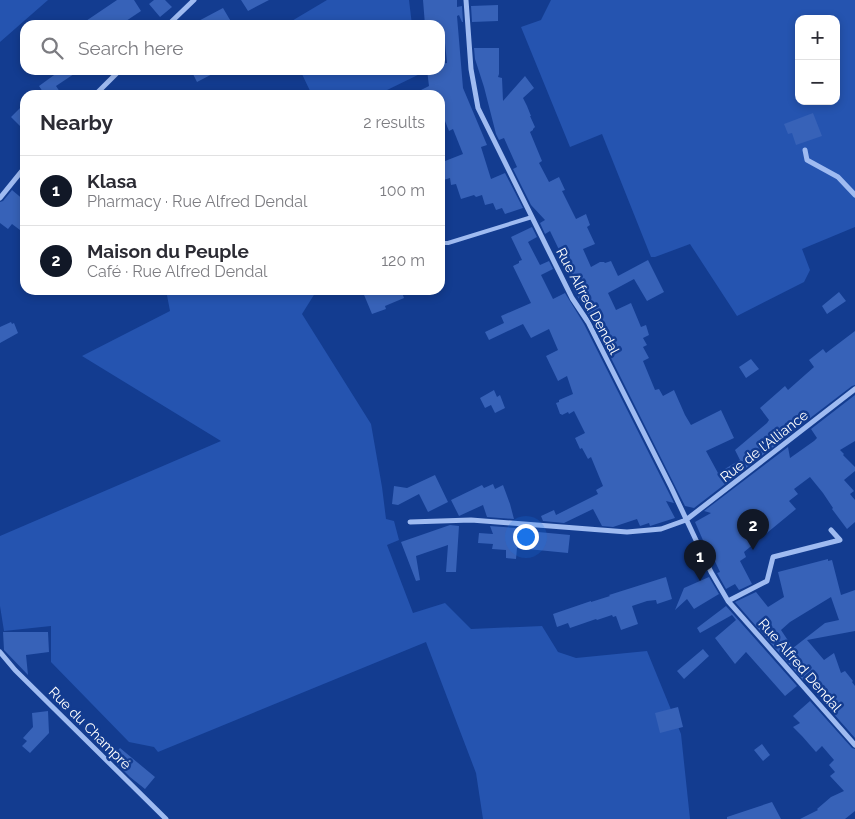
<!DOCTYPE html>
<html lang="en">
<head>
<meta charset="utf-8">
<style>
	body { margin:0; font-family:Raleway,sans-serif; background:#f7f7f7; color:#2b2b33 }
	.controls { position:absolute; right:15px; top:15px; display:grid; overflow:hidden; border-radius:10px; box-shadow:0 2px 8px #0003 }
	.controls button { width:45px; height:45px; display:grid; place-items:center; padding:0; border:0; border-bottom:1px solid #e1e1e2; background:#fff; color:#2b2b33; font:25px sans-serif }
	.you { position:absolute; left:525px; top:536px; width:18px; height:18px; margin:-12px; border:4px solid #fff; border-radius:50%; background:#1a73e8; box-shadow:0 0 0 8px #1a73e833 }
	.badge { display:grid; place-items:center; width:32px; height:32px; border-radius:50%; background:#111827; color:#fff; font-size:16px; font-weight:700 }
	.pin { position:absolute; translate:-50% -41px; filter:drop-shadow(0 1px 2px #0008) }
	.pin::after { content:''; position:absolute; top:26px; width:18px; height:15px; background:inherit; clip-path:polygon(0 0,100% 0,50% 100%) }
	.list { margin:0; padding:0; list-style:none }
	h2 { display:flex; justify-content:space-between; align-items:center; height:65px; margin:0; padding:0 20px; font-size:21px }
	h2 small { font-size:16px; font-weight:400; color:#7c7c81 }
	.list li { display:grid; grid-template-columns:32px 1fr auto; gap:15px; align-items:center; box-sizing:border-box; height:70px; padding:0 20px; border-top:1px solid #e1e1e2 }
	.list b { display:block; font-size:19px; white-space:nowrap }
	.list p { margin:0; font-size:16px; white-space:nowrap; color:#7c7c81 }
	.list em { font-size:16px; font-style:normal; color:#7c7c81 }
	.icon { flex:none; width:28px; height:28px; fill:none; stroke:currentColor; stroke-width:2; stroke-linecap:round; stroke-linejoin:round }
	.map { position:relative; flex:none; width:855px; height:819px; overflow:hidden }
	.search { position:absolute; background:#fff; box-shadow:0 2px 8px #0003; left:20px; top:20px; width:425px; height:55px; display:flex; align-items:center; gap:12px; box-sizing:border-box; padding:0 18px; border-radius:15px; color:#7c7c81; font-size:19px }
	.panel { position:absolute; background:#fff; box-shadow:0 2px 8px #0003; left:20px; top:90px; width:425px; height:205px; border-radius:15px }
	.map>svg:first-child { display:block }
</style>
</head>
<body>
<div class="map">
<svg width="855" height="819" viewBox="0 0 855 819">
	<rect width="100%" height="100%" fill="#133c90"/>
	<path fill="#2554b0" fill-rule="evenodd" d="M0 0H48L0 42Z
		M327 0H409L412 25H285Z
		M551 0H855V227L802 249 810 270 804 282 737 316 690 244 655 257H651L602 134 570 147 521 27 541 20ZM799 19H836V101H799Z
		M300 70H426V71L383 92V95H312Z
		M166 290H317L302 314 371 424 382 487 386 519 394 521 399 540 387 545 413 613 445 603 471 629 542 626 558 652 576 658 647 651 681 734 690 819H483L476 773 426 642 158 752 154 747 129 742 51 662V626L4 631 0 606V536L221 441 82 356 170 311Z"/>
	<path fill="#3762b8" fill-rule="evenodd" d="M117 0H134L141 11 120 25H80Z
		M154 0H165L172 7 160 17 149 4Z
		M241 0H269L248 11Z
		M423 0H457V7L462 6 463 22H462L459 15 457 16 463 88 487 145 481 147 491 179 505 173 523 208 505 214 502 208 496 210 493 203 485 205 482 195 476 197 474 195 461 199 456 184 451 185 450 178 440 181V163L463 154 453 129 449 131 443 116 440 117V95H411L429 86 427 70H440V64L447 63 445 43 442 44 440 25H425Z
		M498 5V21L472 22 471 6Z
		M223 8 233 25H191Z
		M474 48H499V74L498 77 502 78 503 101 525 76 534 88 523 98 527 106 531 116H530L535 127 533 129V130L530 132 542 161 539 163 549 182 559 177 565 190 562 191 576 219 586 214 590 225 587 227 595 244 583 249 591 267 600 262H604L605 263 611 261 618 276 648 260 664 292 647 301 634 279 608 293 616 310 631 303 641 327 646 325 649 335 643 338 647 345 643 347 649 358 643 361 655 390 659 389 663 396 674 390 685 415 691 425 721 410 734 438 706 451 718 473 740 460 735 450 767 423 769 420 760 408 785 386 788 390 814 367 809 360 823 349 826 353 855 331V385L852 386 805 422 803 419 785 433 786 437 694 508 685 506 592 320 573 289 577 287 550 231 545 234 540 223 545 220 531 205 513 169 517 167 504 138 499 140 496 134 484 87 475 59Z
		M61 70H80L56 86 62 95H45L39 86Z
		M191 70H220L197 82Z
		M25 103V131L11 117Z
		M813 113 822 136 796 145 792 133 788 134 784 124Z
		M12 190 25 201V231L21 229 20 230 12 224 8 229 0 223V202L3 201Z
		M532 227 537 237 528 242 540 265 549 261 553 269 541 275 553 299 565 293 584 324 674 503 666 501 675 518 650 526 649 523 640 526 637 519 613 527 602 526 593 509 564 523 543 521 541 516 554 510 556 515 598 494 596 490 603 486 591 457 588 459 582 448 580 449 575 438 585 433 574 411 569 414 568 412 562 415 561 414H560L556 403 559 402V400L573 394 567 376 558 381 546 356 558 350 549 329 531 338 523 324 489 340 485 332 504 323 501 316 531 303 513 266 519 263V261L522 260 511 237Z
		M362 290H401L404 298 385 306 386 309 372 314Z
		M839 292 846 301 827 314 822 306Z
		M11 322 12 324 14 323 18 333 0 343V327Z
		M751 359 759 369 746 378 739 367Z
		M494 390 497 397 500 395 505 408 495 413 491 405 485 408 480 398Z
		M855 395V441L840 450 844 454 843 455 855 467V471L844 480 854 491 850 494 855 500V522L847 529 832 509 833 508 823 493 810 477 794 489 798 494 789 501 796 509 744 552 746 557 740 561 752 584 739 590 735 584 726 589 717 573 720 572 711 553 709 554 695 522 711 513 704 511 788 447 790 458 814 441 817 438 811 429Z
		M435 475 448 502 428 512 419 494 398 505 392 504 394 486 407 488Z
		M493 484 495 489 503 485 510 504 514 519 487 517 483 505 459 516 451 500 482 485 484 488Z
		M450 525 459 526 456 572H446L448 545 416 556 420 580 416 581 401 542Z
		M490 526 516 528 517 530 570 535 568 553 517 548 516 559 506 558V550L492 549 493 544 478 543 479 533 493 534Z
		M828 559V561L832 560 841 595 855 590V631L807 640 824 660 834 653 841 673 845 671 853 681 852 682 855 686V738L817 695 818 694 804 679 803 680 735 602 756 592 768 607 784 597 778 572ZM831 597 839 620 825 623 793 648 781 630 790 622Z
		M666 577 672 599 657 604 656 600 647 601 632 606 638 624 621 630 616 616 613 617 612 615 597 620 596 619 570 628 568 623 557 627 553 614 591 601V602L610 596 609 595Z
		M709 577 719 594 694 609 687 599 675 610 684 588Z
		M726 606 797 686 785 696 746 652 735 664 715 638 736 620 732 615 700 633 697 628Z
		M3 632H48L49 652 26 655 28 675 4 650Z
		M703 649 709 656 684 679 677 671Z
		M810 701 852 748 855 749V811L845 819H800L818 810 817 809 831 797 844 791 830 776 835 772 829 765 834 760 822 746 816 752 802 736 793 727 800 723 793 716Z
		M678 707 683 727 660 733 655 713Z
		M48 711 49 733 30 753 22 746 27 741 23 738 33 727 32 713Z
		M762 744 770 755 763 761 754 750Z
		M120 748 155 777 145 789 130 777 118 765 120 762 113 756Z
		M772 802 781 819H727V817Z"/>
	<g fill="none" stroke-linecap="round" stroke-linejoin="round">
		<path stroke="#9fbbf1" stroke-width="4" d="M440 243H448L532 217"/>
		<path stroke="#9fbbf1" stroke-width="5" d="M466 0 471 69 478 108 572 298 588 322 671 487 711 572 728 601 855 745
			M168 25 194 0
			M95 95 120 70
			M805 150 807 160 838 177 855 195
			M0 198 25 167
			M410 522 471 520 627 532 661 529 686 520 855 389
			M728 601 767 581 773 557 840 540 831 530
			M0 652 15 670 166 819"/>
	</g>
	<g text-anchor="middle" stroke-width="5" stroke-linejoin="round" paint-order="stroke">
		<g font-size="14" fill="#fff" stroke="#133c90">
			<text transform="translate(588 301) rotate(62)" y="5">Rue Alfred Dendal</text>
			<text transform="translate(764 446) rotate(-38)" y="5">Rue de l'Alliance</text>
			<text transform="translate(800 665) rotate(49)" y="5">Rue Alfred Dendal</text>
			<text transform="translate(90 728) rotate(45)" y="5">Rue du Champré</text>
		</g>
	</g>
</svg>
<div class="controls">
<button>+</button>
<button>−</button>
</div>
<div class="you"></div>
<div class="pin badge" style="left:700px;top:581px">1</div>
<div class="pin badge" style="left:753px;top:550px">2</div>
<div class="search"><svg class="icon" aria-label="search" viewBox="0 0 24 24"><circle cx="10" cy="10" r="6"/><path d="M15 15l6 6"/></svg>Search here</div>
<section class="panel">
<h2>Nearby<small>2 results</small></h2>
<ul class="list">
<li><span class="badge">1</span><div><b>Klasa</b><p>Pharmacy · Rue Alfred Dendal</p></div><em>100 m</em></li>
<li><span class="badge">2</span><div><b>Maison du Peuple</b><p>Café · Rue Alfred Dendal</p></div><em>120 m</em></li>
</ul>
</section>
</div>
</body>
</html>
